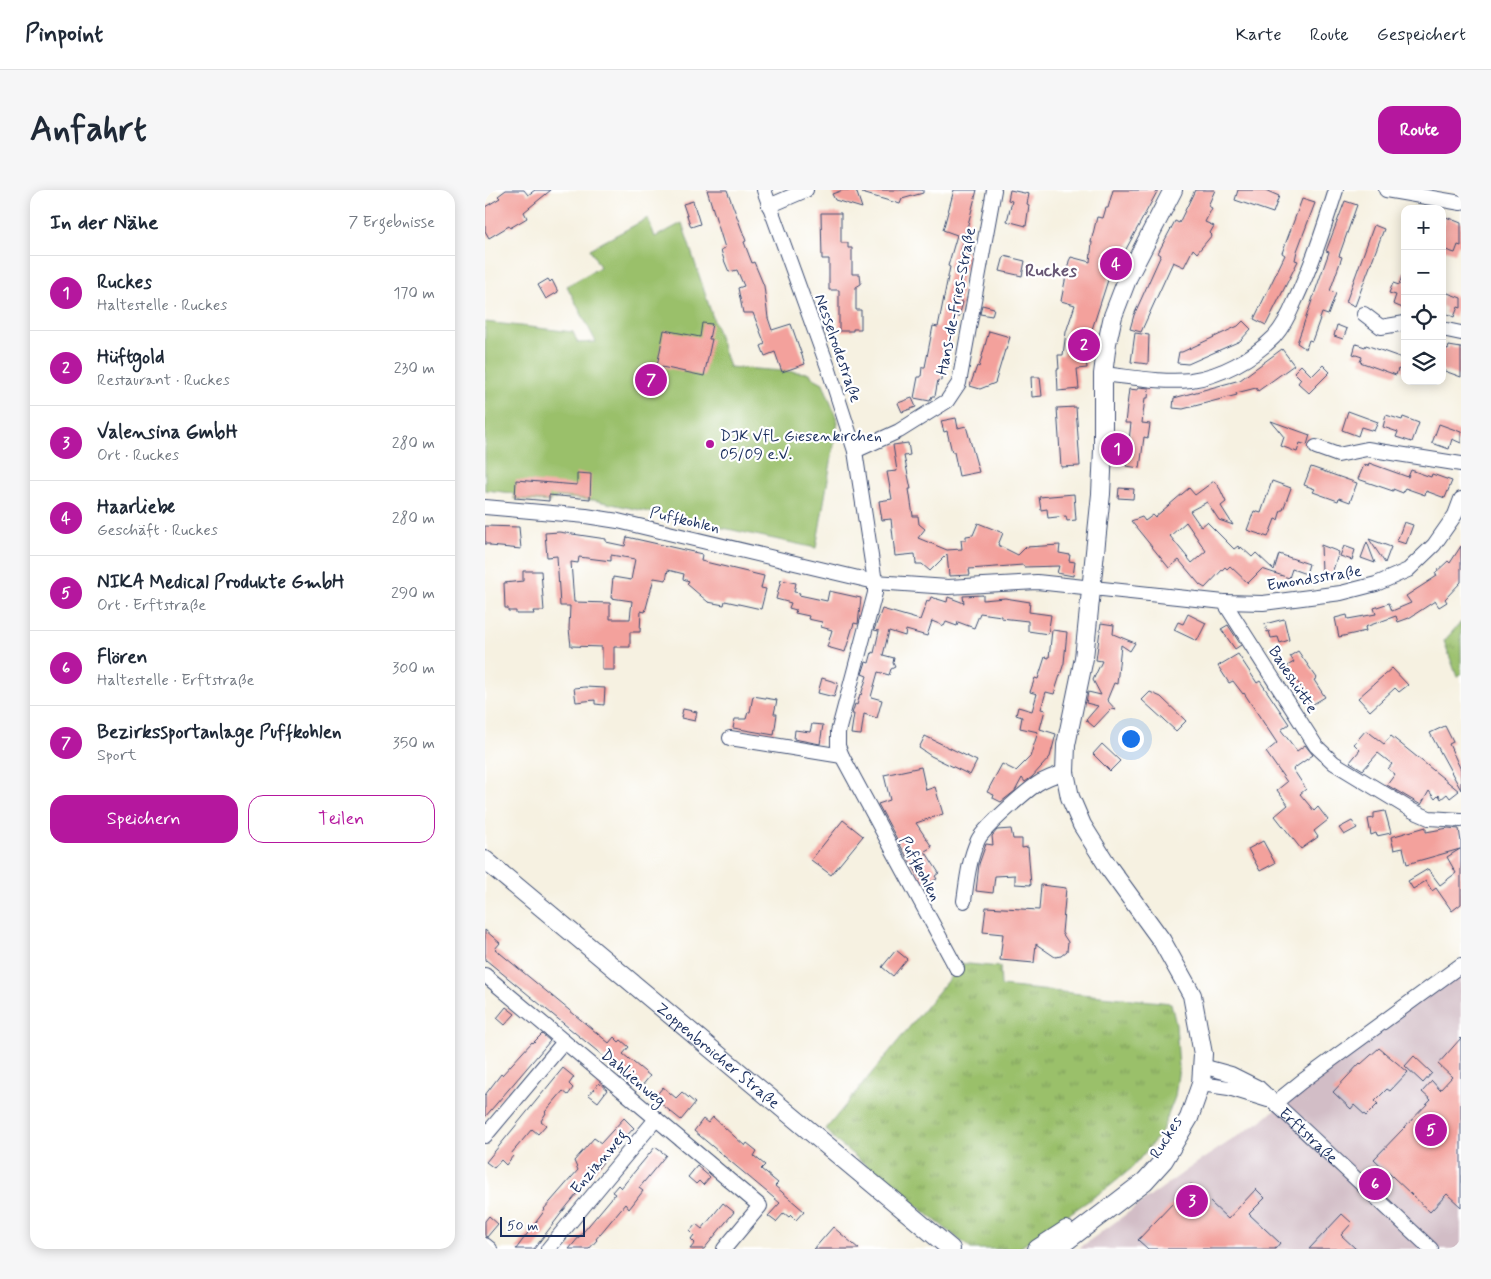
<!DOCTYPE html>
<html lang="de">
<head>
<meta charset="utf-8">
<style>
	body { margin:0; font-family:Mynerve,sans-serif; background:#f6f6f7; color:#1f2937 }
	.controls { position:absolute; right:15px; top:15px; display:grid; overflow:hidden; border-radius:10px; box-shadow:0 2px 12px #0003 }
	.controls button { width:45px; height:45px; display:grid; place-items:center; padding:0; border:0; border-bottom:1px solid #e0e1e3; background:#fff; color:#1f2937; font:25px sans-serif }
	.scale { position:absolute; left:15px; bottom:12px; width:85px; box-sizing:border-box; padding-left:5px; border:2px solid #1b2f5e; border-top:0; font-size:14px; line-height:18px; white-space:nowrap; color:#1b2f5e; -webkit-text-stroke:4px #fff; paint-order:stroke }
	.you { position:absolute; left:645px; top:548px; width:18px; height:18px; margin:-12px; border:4px solid #fff; border-radius:50%; background:#1a73e8; box-shadow:0 0 0 8px #1a73e833 }
	.badge { display:grid; place-items:center; width:32px; height:32px; border-radius:50%; background:#b5179e; color:#fff; font-size:16px; font-weight:700 }
	.pin { position:absolute; translate:-50% -50%; border:2px solid #fff; box-shadow:0 1px 5px #0006 }
	.list { margin:0; padding:0; list-style:none }
	h2 { display:flex; justify-content:space-between; align-items:center; height:65px; margin:0; padding:0 20px; font-size:21px }
	h2 small { font-size:16px; font-weight:400; color:#747a83 }
	.list li { display:grid; grid-template-columns:32px 1fr auto; gap:15px; align-items:center; box-sizing:border-box; height:75px; padding:0 20px; border-top:1px solid #e0e1e3 }
	.list b { display:block; font-size:19px; white-space:nowrap }
	.list p { margin:0; font-size:16px; white-space:nowrap; color:#747a83 }
	.list em { font-size:16px; font-style:normal; color:#747a83 }
	.actions { display:flex; gap:10px; padding:15px 20px }
	.actions a { flex:1; padding:11px 0; border:1px solid #b5179e; border-radius:15px; text-align:center; font-size:18px; color:#b5179e }
	.actions .main { background:#b5179e; color:#fff }
	.icon { flex:none; width:28px; height:28px; fill:none; stroke:currentColor; stroke-width:2; stroke-linecap:round; stroke-linejoin:round }
	.map { position:relative; flex:none; width:976px; height:1059px; overflow:hidden; border-radius:15px }
	header { display:flex; align-items:center; gap:30px; box-sizing:border-box; height:70px; padding:0 25px; background:#fff; border-bottom:1px solid #e0e1e3 }
	header strong { font-size:24px }
	nav { display:flex; gap:28px; margin-inline-start:auto; font-size:18px }
	.intro { display:flex; align-items:center; justify-content:space-between; box-sizing:border-box; height:120px; padding:0 30px }
	h1 { margin:0; font-size:35px }
	.button { padding:12px 22px; border-radius:15px; background:#b5179e; color:#fff; font-size:18px; font-weight:700 }
	main { display:flex; gap:30px; padding:0 30px }
	aside { flex:1; background:#fff; border-radius:15px; box-shadow:0 2px 12px #0003 }
	.map>svg:first-child { display:block }
</style>
</head>
<body>
<header>
<strong>Pinpoint</strong>
<nav><a>Karte</a><a>Route</a><a>Gespeichert</a></nav>
</header>
<div class="intro"><h1>Anfahrt</h1><a class="button">Route</a></div>
<main>
<aside>
<h2>In der Nähe<small>7 Ergebnisse</small></h2>
<ul class="list">
<li><span class="badge">1</span><div><b>Ruckes</b><p>Haltestelle · Ruckes</p></div><em>170 m</em></li>
<li><span class="badge">2</span><div><b>Hüftgold</b><p>Restaurant · Ruckes</p></div><em>230 m</em></li>
<li><span class="badge">3</span><div><b>Valensina GmbH</b><p>Ort · Ruckes</p></div><em>280 m</em></li>
<li><span class="badge">4</span><div><b>Haarliebe</b><p>Geschäft · Ruckes</p></div><em>280 m</em></li>
<li><span class="badge">5</span><div><b>NIKA Medical Produkte GmbH</b><p>Ort · Erftstraße</p></div><em>290 m</em></li>
<li><span class="badge">6</span><div><b>Flören</b><p>Haltestelle · Erftstraße</p></div><em>300 m</em></li>
<li><span class="badge">7</span><div><b>Bezirkssportanlage Puffkohlen</b><p>Sport</p></div><em>350 m</em></li>
</ul>
<div class="actions"><a class="main">Speichern</a><a>Teilen</a></div>
</aside>
<div class="map">
<svg width="976" height="1059" viewBox="0 0 976 1059">
	<defs>
		<pattern id="grass-tufts" width="24" height="20" patternUnits="userSpaceOnUse" patternTransform="scale(1.25)"><rect width="24" height="20" fill="#9ac06b"/><path d="M3 7l-1-3M5 7V3M7 7l1-3M15 17l-1-3M17 17v-4M19 17l1-3" fill="none" stroke="#7d9c5b"/></pattern>
	</defs>
	<rect width="100%" height="100%" fill="#fff"/>
	<filter id="ink" filterUnits="userSpaceOnUse"><feTurbulence type="fractalNoise" baseFrequency=".02" numOctaves="2"/><feDisplacementMap in="SourceGraphic" scale="10" xChannelSelector="R" yChannelSelector="G"/><feConvolveMatrix kernelMatrix="1 2 1 2 8 2 1 2 1" color-interpolation-filters="sRGB"/></filter>
	<filter id="wash" filterUnits="userSpaceOnUse"><feTurbulence type="fractalNoise" baseFrequency=".0096" numOctaves="4" result="noise"/><feDisplacementMap in="SourceGraphic" scale="20" xChannelSelector="R" yChannelSelector="G"/><feGaussianBlur stdDeviation="1.12" result="paint"/><feColorMatrix in="noise" values="0 0 0 0 0 0 0 0 0 0 0 0 0 0 0 0 0 1.4 0 .05"/><feComposite in="paint" operator="in"/></filter>
	<g filter="url(#wash)">
		<rect width="100%" height="100%" fill="#f6f1e1"/>
		<path fill="#d2bdc6" d="M976 775V1059H593L710 974 779 929 826 888Z"/>
		<path fill="url(#grass-tufts)" stroke="#5a7864" d="M976 432V484L972 487 959 451Z
			M473 773 515 777 516 796 686 813 691 835 694 877 690 907 676 943 647 978 625 996 533 1059H486L351 951 341 939 472 779Z"/>
		<path fill="#9ac06b" stroke="#5a7864" d="M163 28 170 47 197 33 244 177 325 183 327 187 338 193 353 232 331 358 108 310 71 307V309H65V312L29 309 28 303 0 300V132L88 142 93 153 111 152 82 96 115 77 105 59Z"/>
		<g id="blocks">
			<path fill="#f3a19c" fill-rule="evenodd" d="M21 0H39L43 5 50 0H66L39 22 42 28 25 38 24 36 4 48 0 41V17L15 8 13 6Z
				M222 0H242L261 51 259 52 267 73 269 72 279 96 283 128 287 140 306 134 320 174 297 182 290 162 280 166 276 156 280 154 268 123H258L253 98 259 96 252 80 244 82 239 70 236 60 240 58Z
				M358 0H371L377 18 350 10 347 4Z
				M377 0H438V3L417 9 415 14 377 3Z
				M469 0H492L476 61 485 64 480 81 478 80 475 100H477L475 111 478 112 474 127 470 126 460 181 457 180 456 191 453 190 450 206H447L445 211 429 208 433 187H436L437 177H440L448 136 453 137 465 77 463 76 472 45 458 40Z
				M525 0 544 4 542 14 544 15 541 36 522 31 527 11 523 10Z
				M628 0H673L640 61 638 60 626 88 624 87 600 161 602 178 592 179 594 199 573 201 572 179H574L573 165H578L581 142 590 115 576 111 584 71 586 67 605 72 607 52H606L612 27 618 28 621 18H623Z
				M710 0H730L723 16 727 18 720 32 729 36 725 43 727 45 712 63 708 59 699 77 688 72 656 142 645 139 649 125 676 65 673 63 690 31 694 33Z
				M753 0H780L794 6 788 23 750 10Z
				M817 9 830 13 812 61 810 70 813 71 781 135 769 129 800 65 797 63Z
				M208 11 215 34 206 37 198 14Z
				M860 11 872 15 854 66 857 67 845 101 851 103 843 125 837 123 827 151 824 150 821 159 812 153 844 62 841 61Z
				M336 23H356V53H363V58H367V84H375L376 94 371 97V120H376V139H368V141H354V100H344V69H337Z
				M961 27 976 33V56L973 55 970 63 957 59V38Z
				M889 35 899 39 870 116 861 112Z
				M519 66 540 71 537 86 515 81Z
				M918 83 920 84V119L908 114 911 105 904 103 908 93 914 95Z
				M63 89 65 92 67 90 73 102 61 109 53 95Z
				M960 102 976 108V118L973 117 969 127 960 123 961 118 957 116V111Z
				M497 115 509 118 507 126 495 124Z
				M758 131 766 139 755 151 703 174 692 173 694 162H697L753 136Z
				M217 133 227 134 224 149H227L219 186 172 176 179 140 215 147Z
				M852 135 862 139 858 149 849 146Z
				M504 141 525 147 521 160H520L510 193 495 199 485 196 492 176 494 177Z
				M650 143 664 145 663 174 646 172Z
				M871 154 880 157 881 155 920 169 918 181 913 179 911 185 875 172 877 167 868 164Z
				M964 156 976 158V187L957 180V157L963 159Z
				M797 159 809 175 773 201 771 198 751 203 752 205 698 219 688 218 689 208 755 190Z
				M816 175 827 186 838 175 845 182 824 203 813 193 816 189 809 182Z
				M546 187H555L557 206 547 207Z
				M653 197 664 198 663 208H660L657 233 665 234 663 248 659 247 655 278 641 276 646 233H640L644 199 653 200Z
				M427 208 431 217 417 222 413 213Z
				M591 217 595 276 576 277 572 218Z
				M863 221 893 232 889 241 876 237 873 246 857 240Z
				M901 225 917 230 918 227 934 233 927 252 911 247 913 242 898 237Z
				M471 228 473 238 481 236 494 282 474 286 469 262H467L462 241 459 242 456 231Z
				M786 231 825 245 822 255 815 253 812 262 796 256 799 247Z
				M954 234 976 242V253L967 249 964 259 947 253Z
				M423 253 425 265 419 266 426 299H424L428 326H433L434 334 440 339 433 348 462 360 477 359 476 350H481V346L488 345 493 333 518 343 513 355 533 365 541 357 575 355 574 363 585 365 584 371 590 372 588 386 572 383 574 376 539 377 538 375 484 379 485 385 464 386 462 364 445 381 437 374H431L430 364 410 366 406 329 397 330 394 311 407 309 402 282 412 281 408 255Z
				M884 273 923 287 926 280 946 287 947 284 967 291 960 308 941 301 940 305 920 298 918 303 908 299V301L873 289 879 275 883 276Z
				M826 277 872 293 865 312 854 308 853 311 828 302 830 299 819 295Z
				M92 283 106 284 105 309 64 305V311L30 308 31 290 92 295Z
				M729 291 735 299 741 312 736 316 748 335 734 330 722 312 705 321 716 337 722 332 749 359 753 356 755 359 756 357 767 367 771 363 789 380 794 364 824 374 821 384 807 379 804 388 777 379 763 393 745 376 742 379 740 377 720 398 715 395 694 370 684 378 646 331 657 327 660 331 668 325 670 327 704 298 710 305ZM701 332 721 361 707 373 685 346Z
				M787 291 806 298 798 320H796L793 330 790 329 783 347 762 340 769 321 776 323Z
				M634 298 649 299 648 309 633 308Z
				M589 304 591 330 582 331 581 326 563 328 562 319 556 320 554 307Z
				M919 332 928 335 921 354 912 351Z
				M0 336 34 337 36 359 5 356V354H0Z
				M74 342 121 349V352L140 356 142 347 217 364 216 371 279 386 276 398 281 399 276 419 240 411 239 415 223 412 202 394 204 391 198 389 199 384 183 380 181 390 169 388 160 422 156 421 155 442H145V457H129V480H117V457L86 456 84 439 85 416H75L72 366 62 367 60 343ZM126 365 150 369 146 390 128 387 126 408 147 411 145 429H125V413L89 412 86 372 93 373 94 367 126 371Z
				M884 349 906 357 900 373Z
				M882 352 890 373 876 368Z
				M836 355 854 362 846 386 837 382Z
				M859 356 870 360 867 370 855 366Z
				M976 356V392L960 409 962 412 954 417 950 411 924 428 913 432 911 426 880 437 881 441 854 447 850 428 862 425 863 429 891 424 889 418 904 413 907 421 926 413 921 406 952 386 950 383 963 371 965 373Z
				M38 381H56L59 421H48L49 424H31V421H23V418H20L19 393 38 391Z
				M296 390 311 393 309 402 315 403 314 405 342 411 344 401 376 408 373 434 369 433 360 462 342 457 347 440 336 437 337 432 323 429 324 426 310 423 311 420 304 418 306 413 291 409Z
				M498 405V410L520 408 545 412 544 422 566 425 563 444 543 441V431L516 428V426L495 423 489 438 473 432 472 436 461 432 459 436 447 431 442 446 421 440 420 446 404 441 398 465 409 468 408 473 410 477 406 479 404 485 393 482 386 507 397 510 392 528 379 524 376 545 366 544 369 524H367L370 514 372 515 375 504 376 505 382 486 377 484 381 472 384 473 387 462 389 463 394 441 389 440 397 419 435 430 442 411 444 412 446 407 462 412 463 407 479 413 478 406Z
				M703 424 721 433 712 451 689 440 693 432 698 434Z
				M799 429 804 450 795 453 793 447 786 448 784 441 782 442 780 434Z
				M616 433 629 435 628 444 650 453 645 461 636 455 632 494 629 493 622 510 631 520 626 519 609 537 601 530 613 516 601 513 603 502 616 505 608 490 617 471 611 470Z
				M743 435 756 455 750 459 736 439Z
				M567 440 582 442 579 473 569 504 561 502 556 519 560 520 555 539 571 544 565 567 547 587 540 592 537 588 530 601 516 612 508 608 509 605 502 602 517 574 531 581 545 567 553 542 535 538 537 527 531 525 533 517 547 521 552 504 545 502 550 488 553 489 560 467 564 468Z
				M813 461 832 488 829 490 840 507 825 516 817 503 819 502 802 476 809 472 805 466Z
				M753 464 772 493 775 491 804 534 796 540 812 561 820 555 828 565 808 579 821 599 815 604 829 621 833 617 843 630 829 641 833 647 816 659 790 626 803 615 792 600 802 592 781 562 792 553 759 503 758 504 748 491 744 493 733 476Z
				M907 478 923 495 914 502 910 498 885 521 873 508Z
				M337 488 353 493 349 507 333 503Z
				M100 497 120 498 119 515 110 514V510L91 512 89 498Z
				M665 502 676 507 701 531 691 541 657 510Z
				M268 506 292 510 289 524H292L289 545 248 538 250 529H261L263 522H265Z
				M198 519 212 522 210 531 196 528Z
				M327 534 338 535 335 554 309 549 310 540 325 542Z
				M960 536 968 552 964 554 976 580V600L945 543Z
				M881 540 899 554 906 546 974 601 965 608 962 604 956 609 954 605 950 609 944 601 936 615 902 595 910 584 903 579 907 574 893 563 878 580 865 572 875 560 869 554Z
				M440 546 492 571 485 585 446 566 434 558Z
				M617 554 635 571 625 581 608 564Z
				M436 577 441 600 450 597 458 624 431 633 447 657 440 661 454 683 450 686 452 689 444 693 442 690 438 693 419 662 393 614 405 610 399 585Z
				M900 621 906 643 892 646 891 643 886 645 883 629 889 628V623Z
				M358 630 378 646 346 685 326 670Z
				M867 631 872 638 859 645 854 638Z
				M941 637V642L963 638 974 639 976 652V714L967 721 951 698 947 701 941 691 928 699 923 691 943 679 955 695 971 683 962 667 975 659 922 674 918 658 909 660 906 647Z
				M526 639 528 649H537V658L543 657 546 695 530 694V685L510 686 508 703 491 701 494 674 501 654 508 655 507 646 512 640Z
				M778 651 790 673 775 681 763 659Z
				M556 695 581 698 577 743 583 752 582 761 576 766 570 767 551 754 549 773 515 770 518 744 498 742 501 717 554 720Z
				M0 740 15 753 10 759 124 853 129 847 134 852 136 850 144 857 138 864 165 886 156 897 1 770 0 771Z
				M411 760 422 769 408 786 397 777Z
				M21 817 30 824 20 835 12 828Z
				M57 844 65 851 0 927V905L16 884 17 885 47 852 48 853Z
				M976 848V1017L962 1004 945 1022 889 969 946 910 937 902 947 891 955 900 967 887 953 874Z
				M894 858 923 882 905 901 902 899 890 911 893 914 881 926 869 915 866 919 848 902 875 873 876 874Z
				M929 866 947 883 938 893 920 876Z
				M78 878 89 887 84 894 88 898 83 905 78 901 60 922 61 923 56 931 61 935 53 944 47 939 26 964 28 966 21 975 16 970 9 978 1 972Z
				M114 893 122 900 113 912 104 905Z
				M178 897 191 908 197 902 210 913 196 930 169 908Z
				M228 927 260 956 262 953 272 961 269 966 280 975 276 979 293 993 290 996 319 1021 311 1030 306 1025 304 1027 299 1023 291 1032 283 1026 295 1013 209 941 218 929 223 933Z
				M139 928 149 938 123 966 78 1021 49 1059H31L60 1020 59 1019 93 980 89 971 109 948 116 953Z
				M170 957 181 965 154 998 158 1001 148 1014 144 1019 140 1014 111 1049 112 1050 104 1059H84L130 1004 127 1002 133 995 136 998Z
				M212 976 225 987 218 995 214 991 211 994 203 987Z
				M706 994 743 1029 771 999 780 1008 764 1024 795 1053 790 1059H663L653 1050Z
				M238 1013 249 1022 219 1059H205L210 1053 206 1049 209 1045 205 1041 211 1034 217 1039Z
				M857 1024 867 1033 856 1045 871 1059H824Z
				M4 1026 13 1034 2 1047 0 1046V1031Z
				M348 1037 374 1059H329Z"/>
		</g>
	</g>
	<g filter="url(#ink)">
		<use href="#blocks" fill-opacity="0" stroke="#3c4c72" stroke-width="1"/>
		<g fill="none" stroke-linecap="round" stroke-linejoin="round">
			<g stroke="#3c4c72" stroke-width="16">
				<g id="minor">
					<path d="M279 0 344 180 370 261 390 392V403L353 542V556L357 566 472 779"/>
					<path d="M901 0 976 13"/>
					<path d="M284 16 321 0"/>
					<path d="M879 124 896 137 920 133"/>
					<path d="M957 139 976 143"/>
					<path d="M618 184C647 187 677 193 706 190 736 186 767 169 789 147 798 137 805 123 810 111 827 75 839 38 851 0"/>
					<path d="M831 257 853 265 882 259 976 274"/>
					<path d="M370 261 414 241 462 211 474 193 509 0"/>
					<path d="M0 317 101 326 133 331 390 392 463 397 552 392 739 412 831 556 849 573 928 621 944 628 976 630"/>
					<path d="M739 412 778 413 856 403 891 394 923 380 949 355 970 325 976 309"/>
					<path d="M245 548 357 566"/>
					<path d="M479 711C482 690 484 669 493 650 498 639 540 602 552 594 561 588 570 585 580 582"/>
					<path d="M0 785 275 1016 239 1059"/>
					<path id="s1" d="M717 876 746 884 774 898 946 1059"/>
					<path d="M716 894 744 898 783 910"/>
					<path d="M790 913 816 892 976 775"/>
					<path d="M0 946 79 852"/>
					<path d="M0 1055 5 1059"/>
					<path d="M63 1059 171 929"/>
				</g>
			</g>
			<g stroke="#3c4c72" stroke-width="20">
				<g id="major">
					<path id="s2" d="M0 670 466 1059"/>
					<path d="M552 1059 581 1040"/>
					<path d="M571 1059 660 991 679 970 704 928 716 894 718 864 707 805 677 751 624 678 597 635 585 607 580 582 581 555 599 468 616 304 618 259V184L622 153 628 126 643 87 688 0"/>
				</g>
			</g>
			<use href="#minor" stroke="#fff" stroke-width="14"/>
			<use href="#major" stroke="#fff" stroke-width="18"/>
		</g>
	</g>
	<circle fill="#b5179e" stroke="#fff" stroke-width="2" cx="225" cy="254" r="5"/>
	<g text-anchor="middle" stroke-width="4.5" stroke-linejoin="round" paint-order="stroke">
		<g font-size="16" fill="#1b2f5e" stroke="#fff">
			<text transform="translate(470 111) rotate(-79)" y="6">Hans-de-Fries-Straße</text>
			<text transform="translate(354 158) rotate(71)" y="6">Nesselrodestraße</text>
			<text transform="translate(200 329) rotate(13)" y="6">Puffkohlen</text>
			<text transform="translate(829 387) rotate(-9)" y="6">Emondsstraße</text>
			<text transform="translate(809 489) rotate(57)" y="6">Baueshütte</text>
			<text transform="translate(436 678) rotate(62)" y="6">Puffkohlen</text>
			<text dy="6" stroke="none"><textPath href="#s2" startOffset="304">Zoppenbroicher Straße</textPath></text>
			<text transform="translate(149 887) rotate(40)" y="6">Dahlienweg</text>
			<text dy="6" stroke="none"><textPath href="#s1" startOffset="130">Erftstraße</textPath></text>
			<text transform="translate(680 947) rotate(-58)" y="6">Ruckes</text>
			<text transform="translate(113 971) rotate(-50)" y="6">Enzianweg</text>
		</g>
		<g font-size="16" fill="#1b2f5e" stroke="#fff" text-anchor="start">
			<text x="235" y="251">DJK VfL Giesenkirchen<tspan x="235" dy="18">05/09 e.V.</tspan></text>
		</g>
		<g font-size="18" font-weight="bold" fill="#675774" stroke="#fff">
			<text x="566" y="86">Ruckes</text>
		</g>
	</g>
</svg>
<div class="controls">
<button>+</button>
<button>−</button>
<button><svg class="icon" aria-label="locate" viewBox="0 0 24 24"><circle cx="12" cy="12" r="6"/><path d="M12 2v4M12 18v4M2 12h4M18 12h4"/></svg></button>
<button><svg class="icon" aria-label="layers" viewBox="0 0 24 24"><path d="M12 4l9 5-9 5-9-5zM3 14l9 5 9-5"/></svg></button>
</div>
<div class="scale">50 m</div>
<div class="you"></div>
<div class="pin badge" style="left:632px;top:259px">1</div>
<div class="pin badge" style="left:599px;top:155px">2</div>
<div class="pin badge" style="left:707px;top:1011px">3</div>
<div class="pin badge" style="left:631px;top:74px">4</div>
<div class="pin badge" style="left:946px;top:940px">5</div>
<div class="pin badge" style="left:890px;top:994px">6</div>
<div class="pin badge" style="left:166px;top:190px">7</div>
</div>
</main>
</body>
</html>
